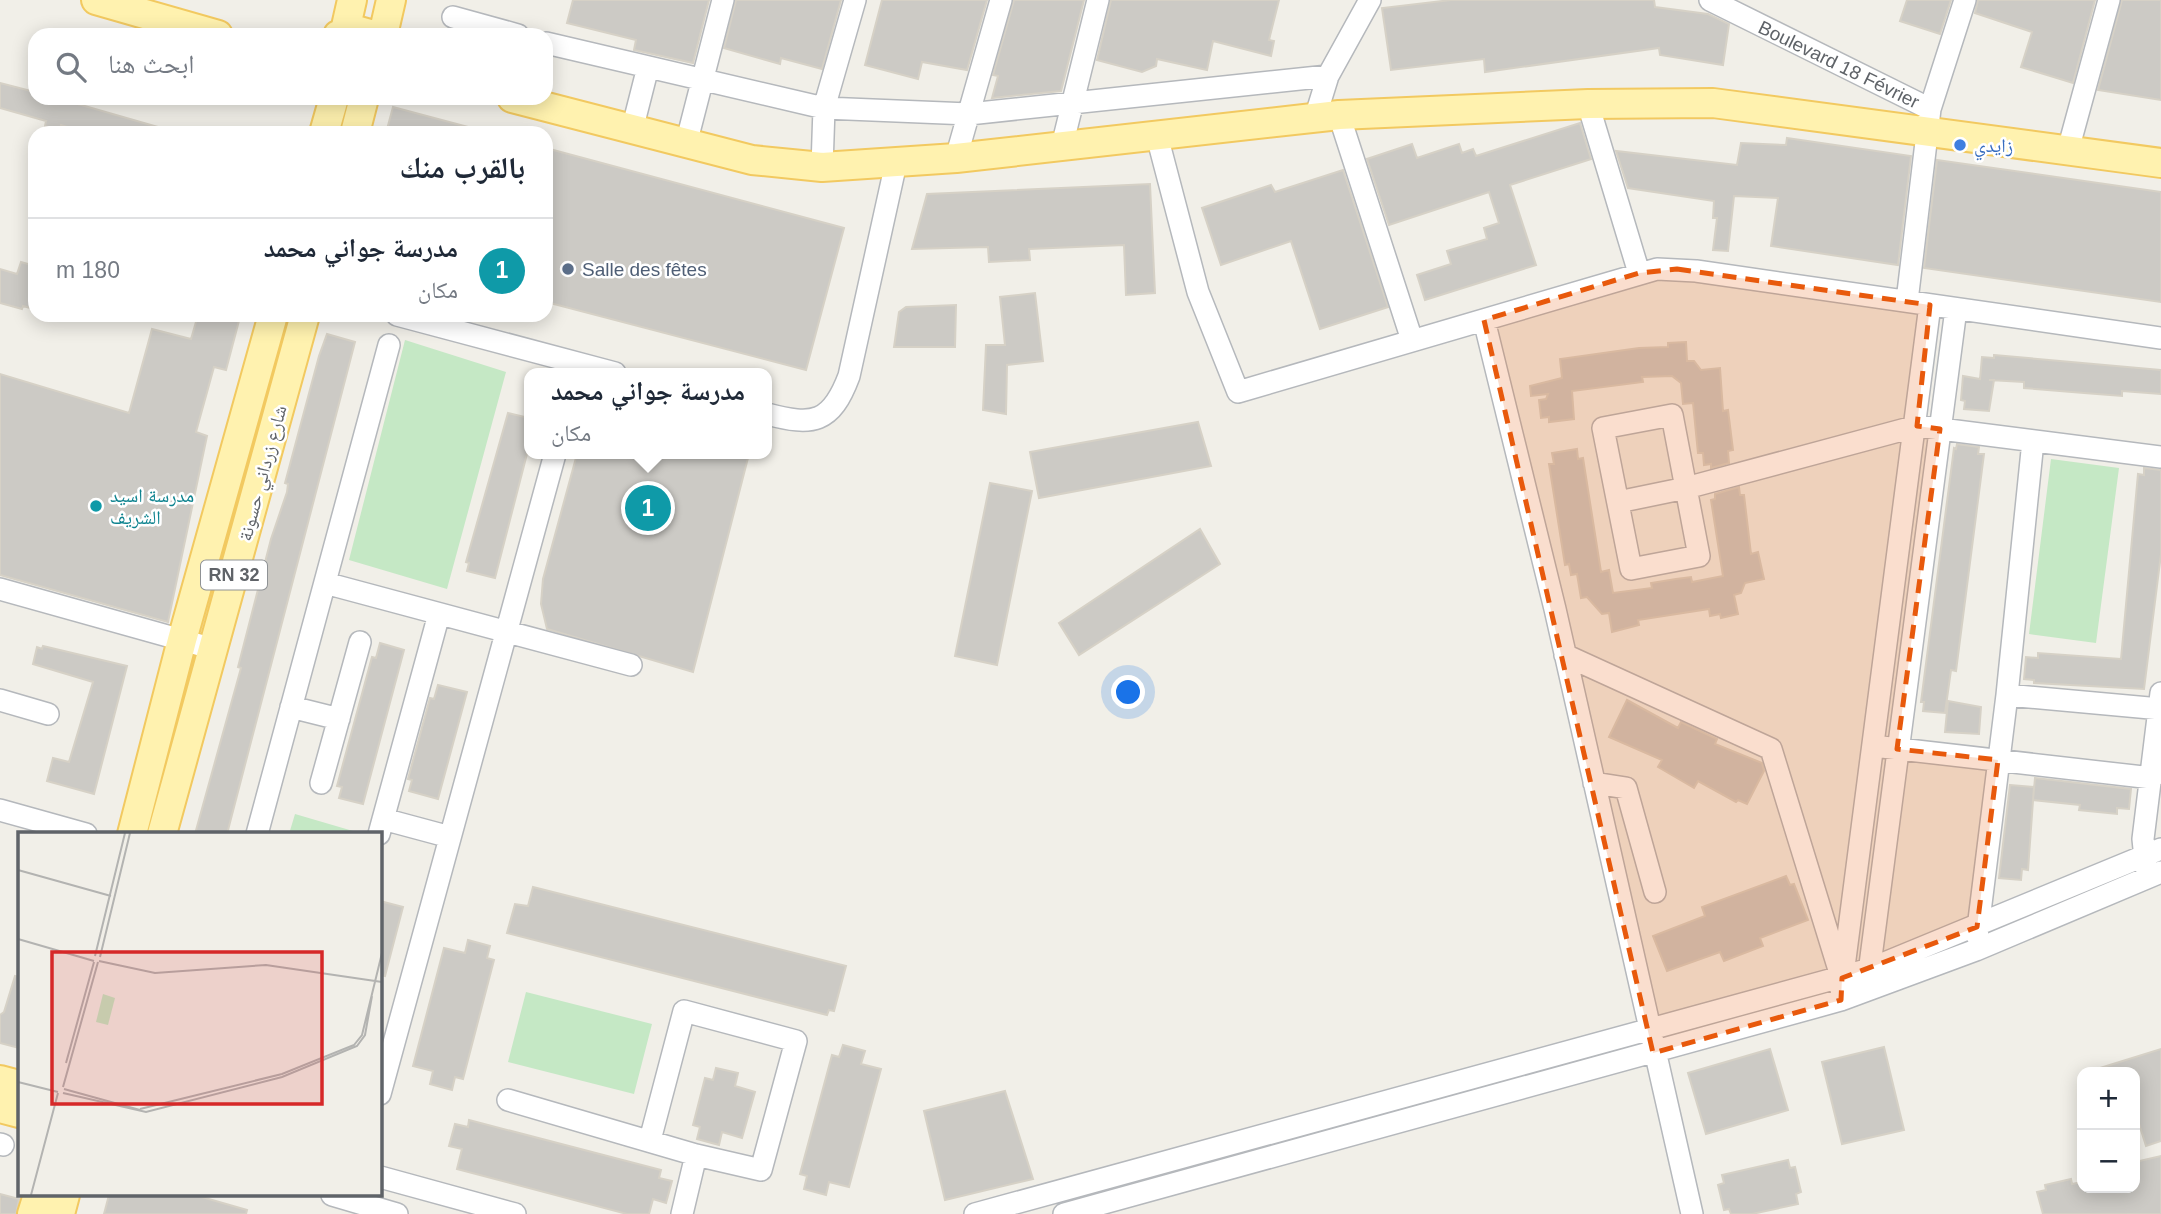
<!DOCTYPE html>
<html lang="ar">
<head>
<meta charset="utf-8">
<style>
	body { margin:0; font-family:Arial,"Noto Naskh Arabic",sans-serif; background:#f6f6f7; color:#1f2937; direction:rtl }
	.controls { position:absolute; right:21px; bottom:21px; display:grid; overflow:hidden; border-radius:14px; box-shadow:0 4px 18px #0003 }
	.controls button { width:63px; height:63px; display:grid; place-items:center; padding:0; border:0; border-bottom:2px solid #e0e1e3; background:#fff; color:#1f2937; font:35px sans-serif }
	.you { position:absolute; left:1129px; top:693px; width:24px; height:24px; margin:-18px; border:5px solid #fff; border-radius:50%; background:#1a73e8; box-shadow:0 0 0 10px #1a73e833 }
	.badge { display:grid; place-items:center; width:46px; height:46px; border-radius:50%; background:#ea4335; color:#fff; font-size:23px; font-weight:700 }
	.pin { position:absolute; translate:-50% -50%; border:4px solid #fff; box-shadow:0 2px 7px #0006 }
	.popup { position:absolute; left:524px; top:368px; width:248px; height:91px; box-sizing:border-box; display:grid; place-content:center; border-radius:14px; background:#fff; filter:drop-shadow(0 2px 5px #0005); font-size:23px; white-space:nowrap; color:#747a83 }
	.popup b { font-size:26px; color:#1f2937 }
	.popup::after { content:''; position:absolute; left:50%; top:100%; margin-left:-14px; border:14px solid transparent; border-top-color:#fff }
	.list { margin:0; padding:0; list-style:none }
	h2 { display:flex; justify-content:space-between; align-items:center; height:91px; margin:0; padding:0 28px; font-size:30px }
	h2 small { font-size:23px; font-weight:400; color:#747a83 }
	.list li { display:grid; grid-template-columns:46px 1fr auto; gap:21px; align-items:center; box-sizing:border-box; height:105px; padding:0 28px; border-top:2px solid #e0e1e3 }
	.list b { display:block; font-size:26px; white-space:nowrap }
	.list p { margin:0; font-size:23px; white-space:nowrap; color:#747a83 }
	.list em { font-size:23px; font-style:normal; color:#747a83 }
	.icon { flex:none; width:38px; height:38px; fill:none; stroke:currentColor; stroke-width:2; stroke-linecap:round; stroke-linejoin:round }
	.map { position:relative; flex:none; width:2161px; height:1214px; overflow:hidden; direction:ltr }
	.search { position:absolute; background:#fff; box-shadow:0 4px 18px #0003; left:28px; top:28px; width:525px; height:77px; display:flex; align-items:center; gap:18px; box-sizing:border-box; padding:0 24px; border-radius:21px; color:#747a83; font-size:26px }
	.panel { position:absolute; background:#fff; box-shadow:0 4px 18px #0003; left:28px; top:126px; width:525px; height:196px; border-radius:21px; direction:rtl }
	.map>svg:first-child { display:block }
</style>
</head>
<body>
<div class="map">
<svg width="2161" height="1214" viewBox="0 0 2161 1214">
	<rect width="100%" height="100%" fill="#f1efe8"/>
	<path fill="#c5e8c5" d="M405 340 506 372 447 589 349 560Z
		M2051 459 2119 468 2096 643 2029 634Z
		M295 814 353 831 352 834H289Z
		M526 992 652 1024 634 1094 508 1062Z"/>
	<path fill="#cccac5" stroke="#d6d1c6" stroke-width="2" d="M573 0H709L693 63 634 50 636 40 567 23Z
		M736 0H841L822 69 781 58 780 64 724 48Z
		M882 0H987L967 70 922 62 918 79 865 65Z
		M1014 0H1084L1061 91 992 98 998 76 993 75Z
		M1111 0H1279L1269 40 1274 41 1271 56 1213 41 1207 70 1157 59 1156 66 1142 72 1097 60Z
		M1451 0H1654L1655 7 1708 14 1729 24 1723 65 1660 55 1659 48 1485 72 1484 59 1391 70 1382 8Z
		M1907 0H1951L1940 34 1900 21Z
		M1978 0H2095L2073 83 2021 67 2032 32 1975 13Z
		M2122 0H2161V100L2098 90Z
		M0 83 35 92V98H57L165 129V133H88L61 125 60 131 45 126 46 121 0 108Z
		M393 107 472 128V133H386Z
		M1580 123 1591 159 1510 185 1536 265 1425 300 1417 275 1451 264 1447 251 1487 239 1484 228 1499 223 1489 192 1389 225 1367 159 1412 144 1417 158 1459 144 1462 153 1473 149 1476 156Z
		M1787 138 1911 156 1898 265 1771 246 1778 198 1734 196 1728 251 1713 250 1717 218H1713L1714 201 1628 188 1616 151 1737 165 1741 143 1786 145Z
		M546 148 844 228 806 370 546 302Z
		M1937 160 2161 192V302L1924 268Z
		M1343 170 1388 307 1320 329 1291 241 1221 265 1202 208 1271 185 1275 192Z
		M1150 184 1155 293 1126 295 1124 245 1029 249 1030 260 989 262 988 247 912 249 927 194Z
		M21 262 35 266V305L31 303 30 308 23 306 22 309 0 303V269L17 274Z
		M1035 293 1043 361 1007 365 1006 414 983 410 986 345H1005L1000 297Z
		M956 305 955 347H894L899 312 906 307Z
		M198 315 240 317 226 370 214 367 196 432 207 436 168 622 0 575V374L129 413 152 329 191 339Z
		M327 334 355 342 227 834H195L241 668 238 667 271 539 287 492 288 484 285 483 319 356Z
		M1686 342 1687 361H1694L1701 370 1720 368 1723 411 1728 410 1733 450 1728 451 1729 463 1711 468V464L1704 465 1703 453H1698L1693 403 1683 404 1681 383 1672 376 1642 377 1643 382 1572 391 1574 419 1549 422V417L1541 418 1539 400 1546 399 1548 394 1531 396 1530 386 1562 378 1560 359 1639 348 1668 347V343Z
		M1994 355 2161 370V394L2122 391V396L2084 393 2024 388V382L1989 380H1994L1989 411 1964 409 1965 401 1961 400 1963 376 1980 379 1982 357 1994 358Z
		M508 413 529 418V446L495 578 467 571 469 563 466 562Z
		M1198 422 1211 466 1039 498 1030 452Z
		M1957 444 1979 447 1978 454H1984L1956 671 1951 670 1945 713 1923 711 1924 702H1921L1954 448 1956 449Z
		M1577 449 1578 459 1583 458 1601 572 1609 570 1613 593 1652 588 1651 583 1676 579 1691 577 1692 582 1723 576 1711 500 1715 499V494L1739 487 1740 495H1744L1751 554 1758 552 1764 579 1745 583 1741 593 1734 595 1738 614 1721 618 1720 614 1710 616 1709 609 1638 620 1639 625 1612 632 1609 613 1602 614 1587 597 1581 598 1577 574 1571 575 1569 564 1565 565 1549 464H1554L1552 453Z
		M577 454H749L693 672 547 629 541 604 543 579Z
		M2144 468 2161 470V554L2144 689 2034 683V680L2024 679 2026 657 2038 658V653L2121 659 2138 474 2144 475Z
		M990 483 1032 491 997 665 955 656Z
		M1200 529 1220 564 1079 655 1059 623Z
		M380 643 404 650 363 804 339 798 342 787 337 786 372 657 376 658Z
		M43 646 127 666 94 794 47 781 53 758 69 762 93 682 33 664 37 647 42 649Z
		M438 685 467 692 438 799 409 791 412 780 408 779 430 698 434 699Z
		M1627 700 1678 728 1681 722 1717 739 1715 744 1762 763 1764 771 1747 804 1738 800 1736 802 1698 781 1694 788 1658 767 1662 760 1609 737Z
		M1948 701 1981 707 1979 734 1945 732Z
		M2035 778 2131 789 2129 809 2117 808V814L2079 810 2080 805 2033 800Z
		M2010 785 2034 787 2028 870 2022 869 2021 880 1999 878Z
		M1786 876 1790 885 1794 884 1808 920 1760 938 1763 946 1724 961 1720 952 1667 971 1653 936 1705 916 1702 907Z
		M533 887 846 966 834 1011 829 1010 827 1015 507 933 515 904 528 906Z
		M380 901 403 907 385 976 380 975Z
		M468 940 490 946 487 958 494 960 463 1079 455 1077 452 1090 430 1084 433 1071 413 1066 444 948 465 953Z
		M15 976 19 977V1048L0 1043V1015L4 1012Z
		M843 1045 865 1051 861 1064 881 1069 849 1187 829 1182 826 1195 804 1189 807 1176 800 1174 832 1055 839 1057Z
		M1884 1047 1904 1130 1842 1144 1822 1062Z
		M1770 1049 1788 1110 1706 1134 1688 1073Z
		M2161 1049V1141L2146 1146 2135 1111V1072H2098L2097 1069Z
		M716 1068 738 1073 735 1086 755 1092 742 1138 722 1132 719 1145 697 1139 700 1127 693 1125 705 1078 713 1080Z
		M1005 1091 1033 1179 945 1200 924 1111Z
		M469 1120 661 1170 659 1178 672 1181 666 1203 653 1199 649 1214H627L457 1169 462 1149 449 1146 455 1124 468 1127Z
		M2161 1156V1214H2043L2037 1192 2046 1190 2045 1185 2071 1179 2072 1184 2082 1182V1188H2135V1162Z
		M1788 1160 1790 1168 1795 1167 1801 1192 1796 1194 1798 1204 1752 1214H1731L1729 1209 1724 1210 1718 1185 1724 1183 1722 1175Z
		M0 1194 19 1199 16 1214H0Z
		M109 1195H195L247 1210 246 1214H104Z"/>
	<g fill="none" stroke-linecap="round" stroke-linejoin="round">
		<g stroke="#b5b8bc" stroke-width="24">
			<path id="minor" d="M1710 0 1930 109
				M453 17 518 35
				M546 43 824 108 969 114 1328 76
				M1588 104 1639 273
				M1339 115 1412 340
				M1315 118 1328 76 1370 0
				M632 130 648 67
				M1157 136 1198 292 1238 392 1657 269 1696 271 2161 338
				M686 144 723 0
				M1062 146 1098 0
				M2068 150 2109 0
				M956 158 1001 0
				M822 167 824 108 855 0
				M1907 301 1930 109 1965 0
				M397 315 615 373
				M1484 320 1555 609 1692 1214
				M767 414C813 426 831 424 849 376L896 163
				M1672 415 1699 556 1631 569 1603 428Z
				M1618 502 1686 488 1917 426 2161 457
				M325 583 631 665
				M0 589 214 649
				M1565 655 1771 749 1840 973
				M2007 695 2161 709
				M0 700 48 714
				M291 707 339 719
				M1882 747 2152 778
				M321 783 360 642
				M1594 783 1626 788 1655 892
				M0 810 86 834
				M383 819 450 837
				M257 834 389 345
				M379 834 439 614
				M2146 868 2143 839 2161 693
				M1977 936 2007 695 2033 441
				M1868 980 1956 309
				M1841 990 1930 305
				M380 1094 555 454
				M508 1100 696 1155 682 1214
				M650 1140 684 1011 796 1041 761 1170 696 1155
				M0 1144 3 1145
				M380 1177 515 1214
				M332 1195 397 1214
				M975 1214 1870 969 2161 849
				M1064 1214 1841 1000 1976 950 2161 872"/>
		</g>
		<g stroke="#f2c960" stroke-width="32">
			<path id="major" d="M96 0 218 35
				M345 31 352 0
				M338 35 352 29 373 35
				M383 35 391 0
				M512 98 752 160 822 167 956 158 1339 115 1588 104 1713 103 2161 163
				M324 133 334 98
				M355 133 364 98
				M132 834 182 640 273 315
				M162 834 305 315
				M0 1080 19 1085
				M0 1108 19 1113
				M32 1214 38 1195
				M60 1214 65 1195"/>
		</g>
		<use href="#minor" stroke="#fff" stroke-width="21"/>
		<use href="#major" stroke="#fff2af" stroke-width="28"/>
	</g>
	<path fill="#e8590c" fill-opacity="0.2" stroke="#e8590c" stroke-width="5" stroke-dasharray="14 9" stroke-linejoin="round" d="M1677 269 1930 305 1917 426 1940 429 1897 749 1998 760 1977 927 1842 978 1841 1000 1653 1053 1484 320 1639 273Z"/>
	<circle fill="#3f7fe0" stroke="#fff" stroke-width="2.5" cx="1960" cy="145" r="7"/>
	<circle fill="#5c6f8a" stroke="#fff" stroke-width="2.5" cx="568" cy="269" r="7"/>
	<circle fill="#0f9aa8" stroke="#fff" stroke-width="2.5" cx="96" cy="506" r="7"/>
	<g text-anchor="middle" stroke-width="5" stroke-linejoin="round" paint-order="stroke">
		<rect fill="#fff" stroke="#8f9295" stroke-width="2" x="201" y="560.5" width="66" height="29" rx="5"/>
		<g font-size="18" font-weight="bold" fill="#5f6368">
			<text x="234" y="581">RN 32</text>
		</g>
		<g font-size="19" fill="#5f6368" stroke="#fff">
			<text transform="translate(1839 64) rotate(26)" y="7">Boulevard 18 Février</text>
			<text transform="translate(262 473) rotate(-75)" y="7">شارع زرداني حسونة</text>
		</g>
		<g font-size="19" fill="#366cbe" stroke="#fff" text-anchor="start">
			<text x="1974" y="152">زايدي</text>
		</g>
		<g font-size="19" fill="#4e5e75" stroke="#fff" text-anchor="start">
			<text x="582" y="276">Salle des fêtes</text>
		</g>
		<g font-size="19" fill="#0d838f" stroke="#fff" text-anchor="start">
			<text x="110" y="502">مدرسة اسيد<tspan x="110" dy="22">الشريف</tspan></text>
		</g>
	</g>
	<g transform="translate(18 832)">
		<rect width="364" height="364" fill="#f1efe8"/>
		<path d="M85 162 97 166 90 193 78 190Z" fill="#c5e8c5"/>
		<path fill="none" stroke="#b3b3b1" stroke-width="2" d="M0 38 93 64M0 107 76 129M77 124 107 1M82 125 112 1M81 129 137 141 248 133 364 150M48 231 76 130M0 250 40 260M45 255 80 130M46 257 122 278M45 261 128 280 264 245 339 214 347 203 354 164M122 277 264 242 336 213 344 203 364 121M13 363 40 261"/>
		<path fill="#d62828" fill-opacity="0.15" stroke="#d62828" stroke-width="3.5" d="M34 120H304V272H34Z"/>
		<rect width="364" height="364" fill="none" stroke="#5f6368" stroke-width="3.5"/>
	</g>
</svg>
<div class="controls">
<button>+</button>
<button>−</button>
</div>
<div class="you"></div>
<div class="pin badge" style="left:648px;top:508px;background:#0f9aa8">1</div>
<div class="popup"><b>مدرسة جواني محمد</b>مكان</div>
<div class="search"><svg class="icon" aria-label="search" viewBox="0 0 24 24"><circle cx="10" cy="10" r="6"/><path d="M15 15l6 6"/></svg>ابحث هنا</div>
<section class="panel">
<h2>بالقرب منك<small></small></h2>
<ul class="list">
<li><span class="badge" style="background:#0f9aa8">1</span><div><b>مدرسة جواني محمد</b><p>مكان</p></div><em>180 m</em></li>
</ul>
</section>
</div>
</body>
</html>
